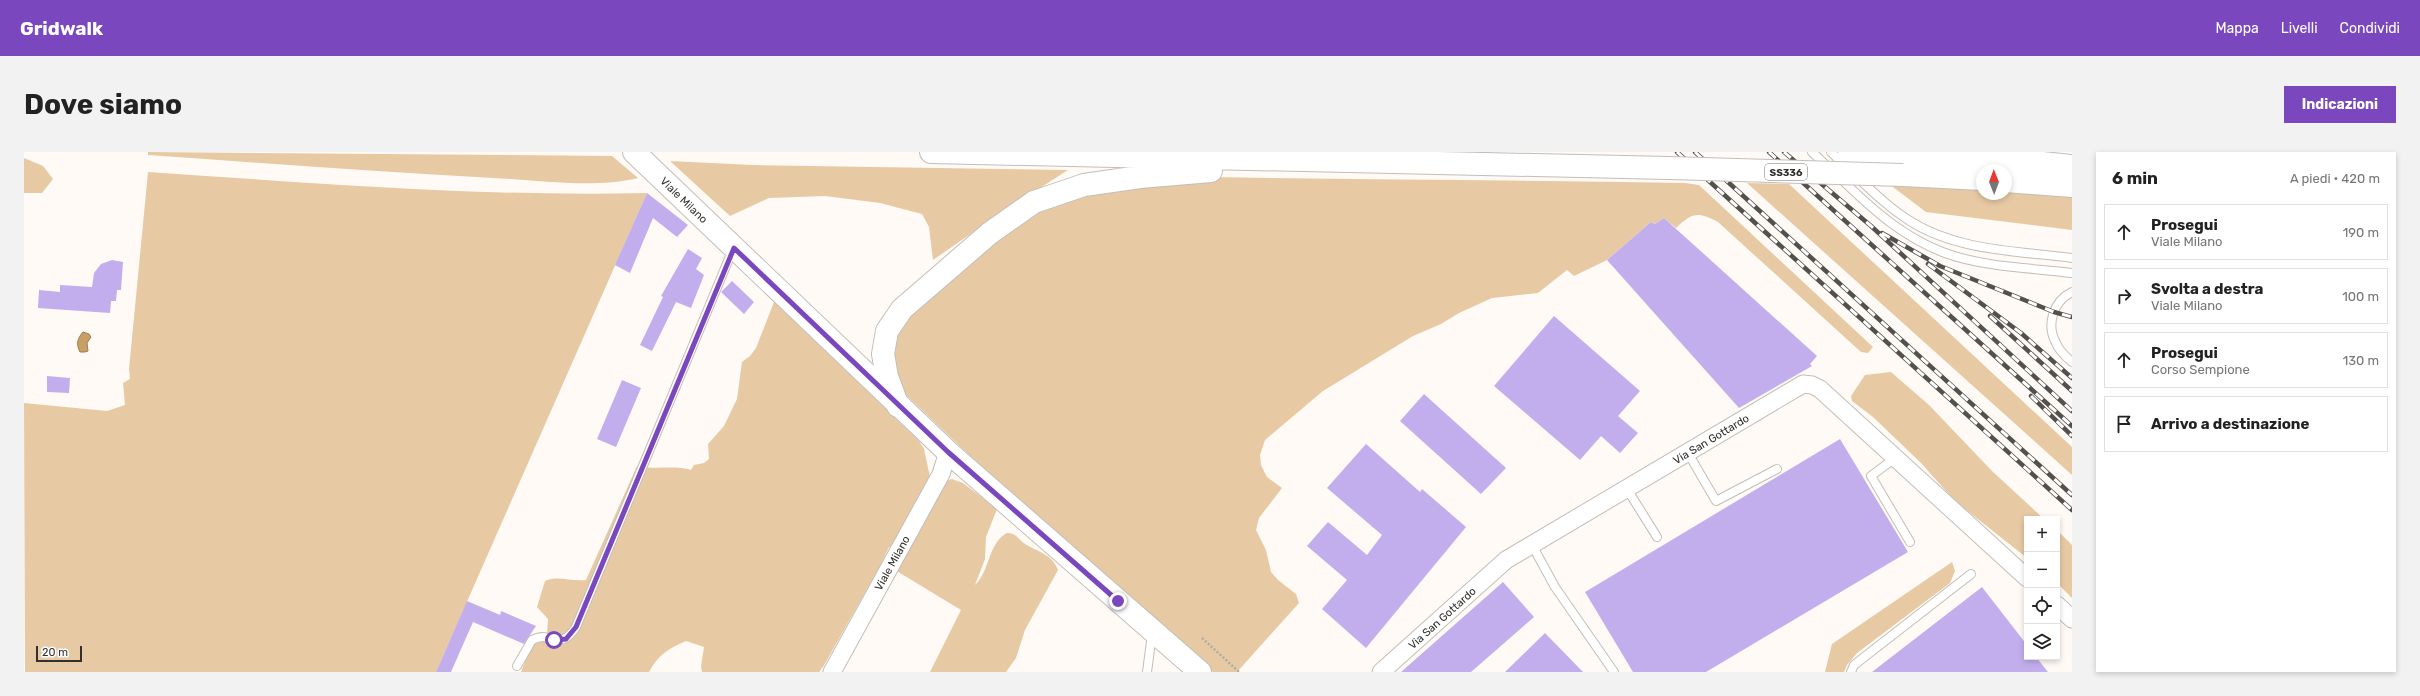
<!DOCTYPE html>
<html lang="it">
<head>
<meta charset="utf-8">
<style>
	body { margin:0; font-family:Rubik,sans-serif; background:#f2f2f2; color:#222 }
	.controls { position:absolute; right:12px; bottom:12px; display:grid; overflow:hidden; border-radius:0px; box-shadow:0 2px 6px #0003 }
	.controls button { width:36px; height:36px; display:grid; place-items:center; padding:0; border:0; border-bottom:1px solid #e0e0e0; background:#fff; color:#222; font:20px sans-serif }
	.compass { position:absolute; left:1952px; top:12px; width:36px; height:36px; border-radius:50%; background:#fff; box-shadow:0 2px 6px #0003; rotate:359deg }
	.scale { position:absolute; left:12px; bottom:10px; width:46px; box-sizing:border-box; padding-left:4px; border:2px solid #32302d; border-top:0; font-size:11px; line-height:14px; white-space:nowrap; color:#32302d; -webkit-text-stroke:3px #fff; paint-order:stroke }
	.stop { position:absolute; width:12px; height:12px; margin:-9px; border:3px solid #7a47be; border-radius:50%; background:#fff }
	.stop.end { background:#7a47be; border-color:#fff; box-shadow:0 1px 4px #0008 }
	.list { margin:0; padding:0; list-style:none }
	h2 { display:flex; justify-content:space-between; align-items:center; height:52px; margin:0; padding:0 16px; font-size:17px }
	h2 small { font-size:13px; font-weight:400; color:#767676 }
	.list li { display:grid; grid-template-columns:26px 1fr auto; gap:12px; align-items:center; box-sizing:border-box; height:56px; margin:0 8px 8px; padding:0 8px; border:1px solid #e0e0e0; border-radius:0px }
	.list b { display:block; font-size:15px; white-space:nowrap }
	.list p { margin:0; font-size:13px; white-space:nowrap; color:#767676 }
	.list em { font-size:13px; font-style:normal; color:#767676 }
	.icon { flex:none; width:22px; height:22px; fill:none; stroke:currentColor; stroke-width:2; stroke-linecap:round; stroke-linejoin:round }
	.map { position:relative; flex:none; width:2048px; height:520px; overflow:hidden; border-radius:0px }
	header { display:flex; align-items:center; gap:24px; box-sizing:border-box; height:56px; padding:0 20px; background:#7a47be; color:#fff }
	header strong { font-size:19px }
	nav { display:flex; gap:22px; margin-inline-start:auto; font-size:14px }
	.intro { display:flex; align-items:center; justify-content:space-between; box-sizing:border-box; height:96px; padding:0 24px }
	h1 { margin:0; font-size:28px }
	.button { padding:10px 18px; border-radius:0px; background:#7a47be; color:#fff; font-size:14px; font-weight:700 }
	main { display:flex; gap:24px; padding:0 24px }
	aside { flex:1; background:#fff; border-radius:0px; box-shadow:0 2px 6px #0003 }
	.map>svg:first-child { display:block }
</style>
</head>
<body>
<header>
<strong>Gridwalk</strong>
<nav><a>Mappa</a><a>Livelli</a><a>Condividi</a></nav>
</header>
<div class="intro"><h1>Dove siamo</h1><a class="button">Indicazioni</a></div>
<main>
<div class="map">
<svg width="2048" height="520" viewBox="0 0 2048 520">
	<rect width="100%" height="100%" fill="#fffaf5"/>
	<path fill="#e7caa4" d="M124 0 588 4 614 26C568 37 516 28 469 26 354 20 239 11 124 3Z
		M0 6 19 14 29 27 18 41H0Z
		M646 9 728 13 1044 18 971 65 909 108 905 75 898 62 856 51 801 44 745 46 706 64Z
		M124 20C290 31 456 45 623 41L412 520H1L0 251 83 259 101 253 99 231 106 227 105 217Z
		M1183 25C1342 28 1501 28 1661 31L1675 33 1849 195 1844 201 1837 200 1694 70C1674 60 1669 60 1652 76L1640 66 1631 72 1627 70 1583 108 1550 124 1543 118 1514 141 1468 146 1435 161 1417 172 1389 184 1299 239 1241 288 1236 303 1237 313 1243 325 1258 336 1235 366 1232 378 1242 398 1247 420 1254 428 1272 442 1275 451 1213 520H1189L943 301 881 242 877 237 867 191 873 175 1008 57 1062 37Z
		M1723 31 1765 32 2048 295V323Z
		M1865 32 1958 36V42H1982V38L2048 45V78L1902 60Z
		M750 150 895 289 900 297 906 325 869 395H865L856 414 799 515 795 520H678L677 514 680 495 662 489C645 496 634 503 625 520H497L508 492C533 480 537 512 558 468L538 485 523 482 524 467 513 455 521 429C535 423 547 430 562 428L613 314C630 318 653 313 667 318L670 313 680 311 685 307 684 292 700 274 713 247 718 210 726 204 732 196Z
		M1867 220 1905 253 1968 319 2020 367H2003V406L1931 349 1897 311 1849 265 1828 249 1827 244 1841 223Z
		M928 327 939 331 973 357 962 385 961 407 951 433C966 419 964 391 983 381 992 381 994 387 1001 392 1014 400 1028 402 1034 418L1001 478 992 506 982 520H906L937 458 871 418 920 329Z
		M2033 378 2048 393V446L2033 431Z
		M1928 410 1931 419 1926 431 1833 501 1823 513 1820 520H1801L1808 492Z"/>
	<path fill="#c99f65" stroke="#9c7e54" d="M59 180 65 182 67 185 63 191 64 199 61 200H56C52 192 53 187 59 180Z"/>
	<path fill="#c3aeed" d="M623 41 664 73 653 85 629 66 606 121 591 113Z
		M1640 66 1793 204 1786 212 1788 214 1715 256 1583 108 1627 70 1631 72Z
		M664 97 678 106 672 117 680 123 667 156 652 150 628 199 616 193 639 145 637 144Z
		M88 108 99 110 97 138H93L92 149H87L86 161 14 156 15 138 36 140V133L68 135 70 121 77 112Z
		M708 129 730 150 720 162 697 140Z
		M1530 164 1616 239 1594 264 1614 281 1596 301 1577 284 1556 308 1470 234Z
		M23 224 46 226 45 241 23 240Z
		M598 228 617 236 592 295 573 287Z
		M1400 242 1482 316 1457 342 1376 269Z
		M1816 287 1884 400 1682 520H1609L1561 440Z
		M1342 292 1396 340 1398 337 1442 375 1342 496 1298 457 1323 428 1283 394 1304 370 1343 403 1358 383 1303 336Z
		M1479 430 1510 465 1447 520H1377Z
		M1958 435 2003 493V505H2012L2024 520H1848Z
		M443 449 476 463 477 459 512 474 500 492 449 470 427 520H412Z
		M1521 481 1559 520H1481Z"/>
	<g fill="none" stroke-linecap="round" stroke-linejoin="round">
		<g stroke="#c3beb8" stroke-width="10">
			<path id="lane" d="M1788 0 1805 16
				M1807 0 1824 17
				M1815 25C1847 56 1878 85 1921 101 1959 115 2008 116 2048 121
				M1834 26C1851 42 1867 57 1886 69 1933 99 1994 99 2048 106
				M2048 140C2029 149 2022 173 2032 191 2035 199 2042 205 2048 210
				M1664 301 1692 349 1753 317
				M1871 306 1847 324 1886 390
				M1603 337 1633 385
				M1508 393 1531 435 1590 520
				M493 514 508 488C527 477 535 501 552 475L709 97
				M1123 520 1128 482
				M1827 520 1830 513 1947 422"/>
		</g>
		<g stroke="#c3beb8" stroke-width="19">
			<path id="street" d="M2033 453 2048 467
				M808 520 917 322 924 300
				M1357 520 1482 408 1779 232 1788 233 1796 237 2003 426"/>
		</g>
		<g stroke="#c3beb8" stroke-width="24">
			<path id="primary" d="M610 0 924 300 1176 520"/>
		</g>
		<g stroke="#c3beb8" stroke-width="24">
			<path id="highway" d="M907 0 1645 16
				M1825 0 1960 5 2048 14
				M1879 23 1958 27
				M1982 29 2048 34
				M874 254 863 225 859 202 863 179 878 157 966 81 1010 50 1060 33 1116 25 1187 19"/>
		</g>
		<path stroke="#aeaba6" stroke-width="2.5" stroke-dasharray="2 2" stroke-linecap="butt" d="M1178 486 1215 520"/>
		<use href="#lane" stroke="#fff" stroke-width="8"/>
		<use href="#street" stroke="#fff" stroke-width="17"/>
		<use href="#primary" stroke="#fff" stroke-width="22"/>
		<use href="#highway" stroke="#fff" stroke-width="22"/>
		<g stroke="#53514e" stroke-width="4.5">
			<path id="rail" d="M1653 0 2048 358
				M1671 0 2048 343
				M1745 0 2048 274
				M1760 0 1847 74 2048 259
				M1858 81 1916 114 2030 160 2048 165
				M1904 112 1997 181 2048 226
				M1966 164 2048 239
				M2007 244 2048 284"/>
		</g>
		<use href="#rail" stroke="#fff" stroke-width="3" stroke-dasharray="9" stroke-linecap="butt"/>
		<g stroke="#c3beb8" stroke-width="24" stroke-linecap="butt">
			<path id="highway-bridge" d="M1645 16 1879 23"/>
		</g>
		<use href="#highway-bridge" stroke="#fff" stroke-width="22"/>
	</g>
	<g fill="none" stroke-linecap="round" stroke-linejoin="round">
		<path stroke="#7a47be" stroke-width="5" d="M530 488 542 487 552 475 710 96 924 300 1094 449"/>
	</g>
	<g text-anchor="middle" stroke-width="3.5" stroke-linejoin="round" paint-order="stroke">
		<rect fill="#fff" stroke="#706e6c" stroke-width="1" x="1741" y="12" width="42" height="16" rx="3"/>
		<g font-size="10" font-weight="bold" fill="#32302d">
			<text x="1762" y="24">SS336</text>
		</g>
		<g font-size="11" fill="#32302d" stroke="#fff">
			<text transform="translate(660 48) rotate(44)" y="4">Viale Milano</text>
			<text transform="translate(1687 287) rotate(-31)" y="4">Via San Gottardo</text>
			<text transform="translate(868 411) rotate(-61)" y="4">Viale Milano</text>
			<text transform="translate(1418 466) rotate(-42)" y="4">Via San Gottardo</text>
		</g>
	</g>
</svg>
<div class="controls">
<button>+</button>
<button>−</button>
<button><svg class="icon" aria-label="locate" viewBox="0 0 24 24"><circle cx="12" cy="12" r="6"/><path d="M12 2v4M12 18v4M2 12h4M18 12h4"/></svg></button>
<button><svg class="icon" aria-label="layers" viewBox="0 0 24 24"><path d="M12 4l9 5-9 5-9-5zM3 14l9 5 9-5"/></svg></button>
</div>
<svg class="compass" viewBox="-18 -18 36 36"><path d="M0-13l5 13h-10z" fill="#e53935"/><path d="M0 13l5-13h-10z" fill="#767676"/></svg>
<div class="scale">20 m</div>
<div class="stop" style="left:530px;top:488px"></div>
<div class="stop end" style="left:1094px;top:449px"></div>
</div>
<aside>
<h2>6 min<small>A piedi · 420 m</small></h2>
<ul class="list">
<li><svg class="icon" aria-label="ahead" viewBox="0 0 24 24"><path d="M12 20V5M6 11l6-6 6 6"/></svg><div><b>Prosegui</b><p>Viale Milano</p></div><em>190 m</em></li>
<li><svg class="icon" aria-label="right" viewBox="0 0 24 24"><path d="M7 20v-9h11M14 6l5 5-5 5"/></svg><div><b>Svolta a destra</b><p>Viale Milano</p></div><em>100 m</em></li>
<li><svg class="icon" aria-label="ahead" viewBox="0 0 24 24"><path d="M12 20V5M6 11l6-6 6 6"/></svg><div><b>Prosegui</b><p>Corso Sempione</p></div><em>130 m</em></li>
<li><svg class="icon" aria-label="arrive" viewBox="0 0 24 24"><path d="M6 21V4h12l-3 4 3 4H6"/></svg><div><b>Arrivo a destinazione</b></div></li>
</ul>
</aside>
</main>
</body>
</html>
